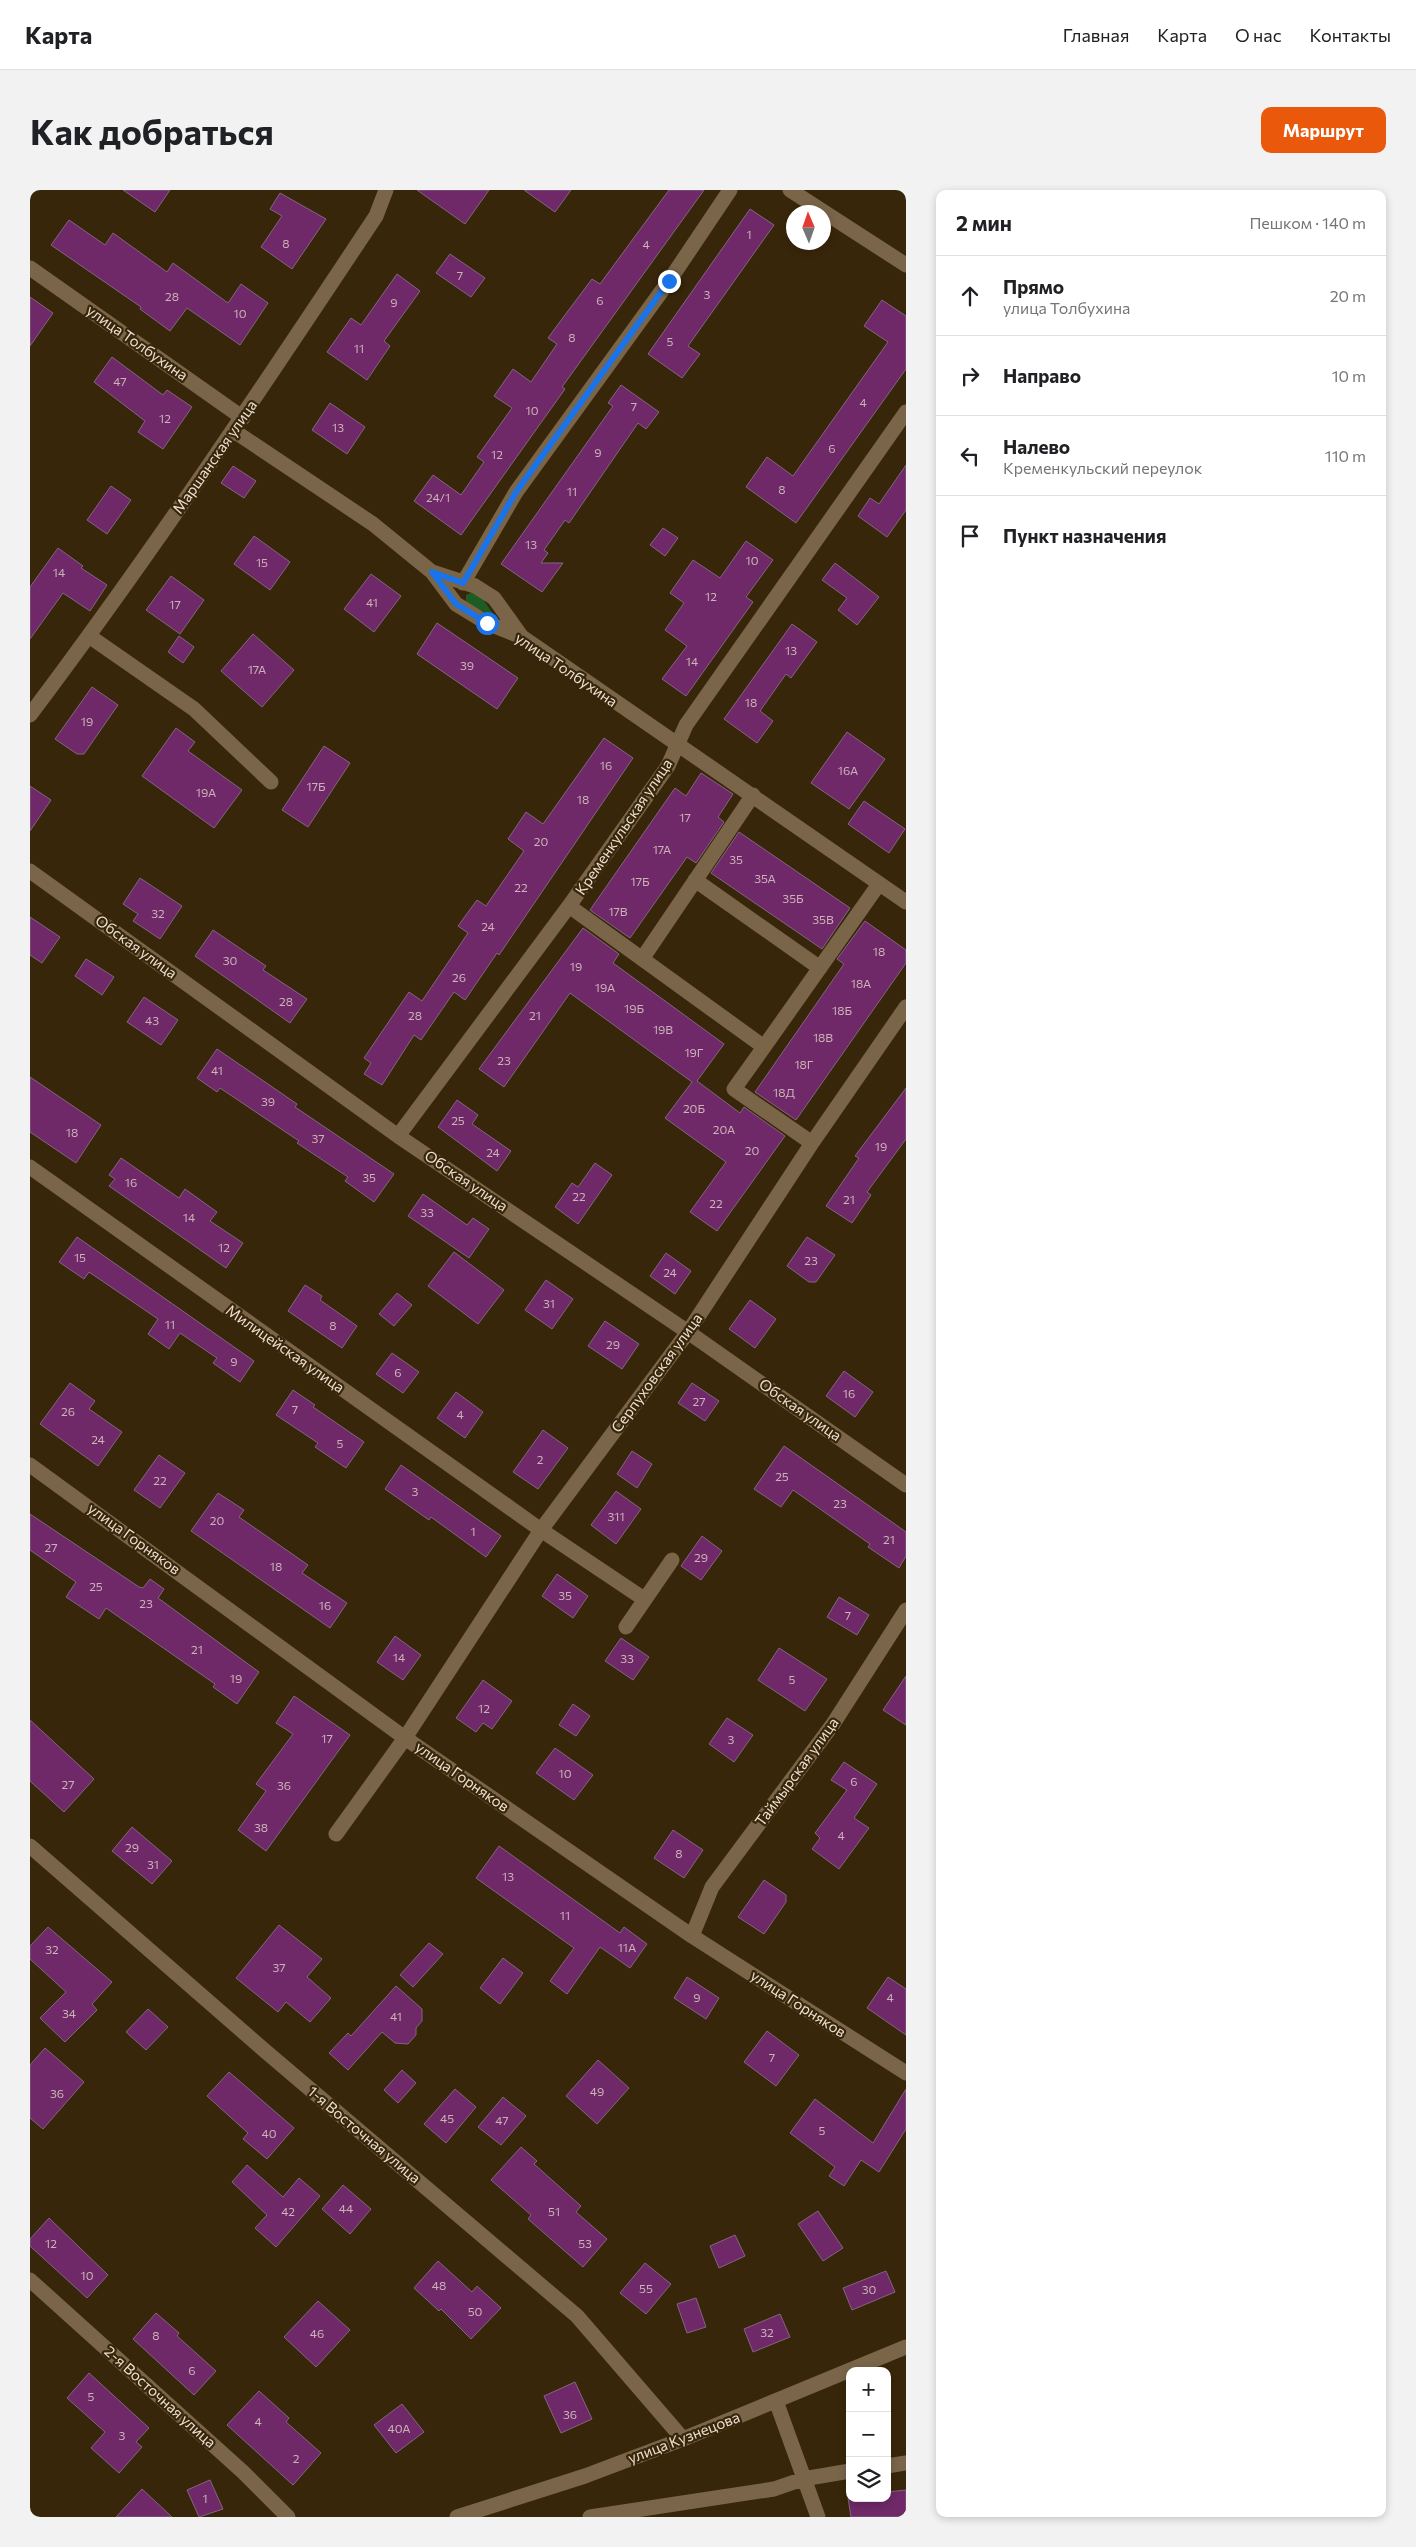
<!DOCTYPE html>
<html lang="ru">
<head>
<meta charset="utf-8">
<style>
	body { margin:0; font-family:Commissioner,sans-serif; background:#f2f2f2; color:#202124 }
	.controls { position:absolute; right:15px; bottom:15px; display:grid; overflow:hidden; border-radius:10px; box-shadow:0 2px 8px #0003 }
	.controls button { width:45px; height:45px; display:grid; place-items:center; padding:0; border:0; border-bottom:1px solid #e0e0e0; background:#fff; color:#202124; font:25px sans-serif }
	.compass { position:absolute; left:756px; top:15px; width:45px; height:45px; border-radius:50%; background:#fff; box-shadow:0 2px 8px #0003; rotate:358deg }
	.stop { position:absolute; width:15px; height:15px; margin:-11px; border:4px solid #1a73e8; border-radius:50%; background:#fff }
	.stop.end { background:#1a73e8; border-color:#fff; box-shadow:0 1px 5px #0008 }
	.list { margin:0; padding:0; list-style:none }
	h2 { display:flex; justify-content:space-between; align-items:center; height:65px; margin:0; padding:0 20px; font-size:21px }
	h2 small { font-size:16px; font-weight:400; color:#757577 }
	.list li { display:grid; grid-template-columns:32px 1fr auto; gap:15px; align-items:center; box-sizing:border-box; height:80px; padding:0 20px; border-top:1px solid #e0e0e0 }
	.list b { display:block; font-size:19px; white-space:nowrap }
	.list p { margin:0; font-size:16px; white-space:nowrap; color:#757577 }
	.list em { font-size:16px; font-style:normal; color:#757577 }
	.icon { flex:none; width:28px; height:28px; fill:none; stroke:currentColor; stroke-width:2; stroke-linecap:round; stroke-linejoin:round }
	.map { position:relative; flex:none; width:876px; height:2327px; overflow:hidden; border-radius:10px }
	header { display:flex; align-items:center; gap:30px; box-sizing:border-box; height:70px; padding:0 25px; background:#fff; border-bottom:1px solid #e0e0e0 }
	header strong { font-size:24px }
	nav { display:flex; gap:28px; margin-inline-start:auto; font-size:18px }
	.intro { display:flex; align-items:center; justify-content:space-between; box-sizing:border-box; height:120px; padding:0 30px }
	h1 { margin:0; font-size:35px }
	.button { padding:12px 22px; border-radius:10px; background:#ea580c; color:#fff; font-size:18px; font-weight:700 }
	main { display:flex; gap:30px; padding:0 30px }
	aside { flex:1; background:#fff; border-radius:10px; box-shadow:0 2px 8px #0003 }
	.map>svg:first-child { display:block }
</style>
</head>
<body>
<header>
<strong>Карта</strong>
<nav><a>Главная</a><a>Карта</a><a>О нас</a><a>Контакты</a></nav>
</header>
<div class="intro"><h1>Как добраться</h1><a class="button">Маршрут</a></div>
<main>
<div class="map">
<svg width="876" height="2327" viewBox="0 0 876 2327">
	<rect width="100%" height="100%" fill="#38260a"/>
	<path fill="#1e5c24" d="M443 402 451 406 465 427 436 413V405Z"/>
	<path fill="#6f2969" stroke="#81667e" d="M93 0H140L125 22Z
		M387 0H459L435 34Z
		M494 0H541L525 22Z
		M639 0H674L532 197 535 199 431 345 384 311 403 285 431 305 454 272 447 267 482 218 464 206 483 179 501 192 527 154 518 148 535 125 562 89 570 94Z
		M250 3 296 29 262 79 231 57 252 26 240 19Z
		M720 19 744 35 658 156 670 164 652 188 618 164Z
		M39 30 75 55 83 43 137 82 143 73 198 113 211 94 238 113 210 155 157 118 140 141 110 119 111 117 21 55Z
		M420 64 455 88 441 107 406 83Z
		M367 84 390 101 354 151 360 156 337 190 297 162 321 128 331 135Z
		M0 107 23 123 0 156Z
		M852 110 876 126V179L766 333 716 297 737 267 763 286 858 152 834 136Z
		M82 167 133 205 137 200 162 217 133 259 108 242 115 231 64 192Z
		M591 195 629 222 616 239 608 233 539 333 535 330 514 360 518 363 511 373H533L512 402 471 374 583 216 578 213Z
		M300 213 335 237 317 264 282 240Z
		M876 275V320L857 347 828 326 840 308 849 314Z
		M203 276 226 291 214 308 191 293Z
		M81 296 101 310 77 344 57 330Z
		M633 338 648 348 635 366 620 355Z
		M224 346 260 372 240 400 204 374Z
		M716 351 743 370 716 407 723 412 656 506 632 489 657 456 635 440 654 413 640 403 663 370 690 388Z
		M28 358 53 376 51 378 77 395 60 421 33 403 0 449V397Z
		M805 373 849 407 827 435 808 420 817 408 792 390Z
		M341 384 371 406 344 442 314 419Z
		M141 386 174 410 150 444 116 420Z
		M407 433 488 488 467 519 387 464Z
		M762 434 787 452 761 488 756 484 730 521 743 531 727 553 694 529Z
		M223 444 264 480 232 517 191 481Z
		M149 446 164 457 153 473 138 462Z
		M62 497 88 515 54 564H47L25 549Z
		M146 538 165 552 158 561 212 600 184 638 112 586Z
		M817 542 855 569 819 619 781 593Z
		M574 548 603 568 469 765 467 763 435 810 424 802 391 850 384 845 352 895 334 884 341 873 334 868 379 802 392 811 438 743 428 736 447 710 456 716 494 661 478 649 496 622 513 634Z
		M294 556 320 573 278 637 252 620Z
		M671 583 703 604 688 627 694 632 666 673 657 667 600 748 560 720 645 598 656 606Z
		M0 596 21 610 0 641Z
		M834 611 875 639 859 663 818 634Z
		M709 642 820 718 792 759 681 683Z
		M110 688 152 716 130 749 103 731 108 724 93 714Z
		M0 727 30 747 12 773 0 765Z
		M835 731 876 760V773L766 930 725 902 814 774 807 769Z
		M553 738 589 764 583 773 694 854 667 891 710 923 714 917 755 946 687 1041 660 1022 696 972 635 928 662 892 540 803 474 897 449 879Z
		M183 740 236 776 233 780 277 809 260 833 165 766Z
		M56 769 84 787 72 805 45 786Z
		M114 807 148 830 131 855 97 832Z
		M187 859 267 914 265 917 364 984 344 1012 315 991 318 987 267 953 269 951 190 898 187 902 167 888Z
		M0 887 71 935 46 973 0 942Z
		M876 898V949L837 1002 841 1005 822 1033 796 1016 829 968 825 966Z
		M427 910 448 925 442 934 481 961 467 981 408 937Z
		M91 968 149 1008 155 999 187 1022 180 1031 213 1053 196 1078 79 996 85 989 79 985Z
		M565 973 582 985 548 1034 525 1017 542 993 548 997Z
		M393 1004 437 1035 443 1028 459 1039 439 1068 378 1026Z
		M47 1047 224 1171 210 1192 183 1173 187 1168 150 1143 139 1159 118 1144 128 1129 59 1082 54 1089 29 1072Z
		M777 1047 805 1065 786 1092H779L757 1076Z
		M424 1062 474 1100 448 1134 398 1096Z
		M636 1063 661 1081 645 1104 620 1086Z
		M516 1090 543 1109 522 1139 495 1120Z
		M275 1095 292 1106 290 1110 327 1136 312 1158 258 1121Z
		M367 1103 382 1115 364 1136 349 1124Z
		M720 1110 746 1129 725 1158 699 1139Z
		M575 1131 609 1154 592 1179 558 1156Z
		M362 1163 389 1182 373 1203 346 1184Z
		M814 1181 843 1202 825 1227 796 1206Z
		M40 1193 65 1211 59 1219 92 1242 68 1276 10 1234Z
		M662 1193 689 1211 675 1231 648 1213Z
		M263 1200 285 1215 283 1217 334 1252 316 1278 285 1257 288 1253 246 1225Z
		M426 1202 453 1222 435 1248 407 1228Z
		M513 1240 538 1258 508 1299 483 1282Z
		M754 1256 876 1342V1366L869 1378 838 1357 840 1354 763 1300 751 1317 724 1299Z
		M602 1261 622 1274 607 1298 587 1284Z
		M129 1265 155 1283 130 1318 104 1300Z
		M371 1275 471 1346 456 1367 401 1327 399 1330 355 1299Z
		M586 1301 611 1319 586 1354 561 1335Z
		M188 1303 214 1320 209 1327 278 1375 272 1383 317 1413 300 1438 161 1341Z
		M0 1324 109 1397 113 1398 120 1389 134 1399 128 1408 229 1482 207 1514 183 1497 185 1494 76 1418 69 1429 36 1407 46 1392 0 1360Z
		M672 1346 692 1361 671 1390 651 1376Z
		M527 1384 558 1406 543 1428 512 1406Z
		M809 1407 839 1425 827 1445 797 1427Z
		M365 1446 391 1465 373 1490 347 1472Z
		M591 1448 619 1467 603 1490 575 1471Z
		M749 1458 797 1489 775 1521 728 1490Z
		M876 1486V1535L853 1520Z
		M453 1490 482 1511 462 1539 453 1533 446 1542 426 1528Z
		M264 1506 320 1545 236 1661 208 1640 236 1601 226 1594 263 1544 246 1533Z
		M543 1514 560 1526 546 1546 529 1535Z
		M697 1528 723 1545 704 1572 679 1554Z
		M0 1530 64 1589 34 1622 0 1591Z
		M525 1558 563 1585 544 1610 506 1583Z
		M814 1572 847 1594 824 1628 839 1638 809 1679 782 1659 790 1648 785 1643 817 1600 801 1590Z
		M102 1637 142 1671 122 1694 82 1661Z
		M643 1640 673 1660 654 1688 624 1668Z
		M469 1656 590 1743 594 1737 617 1754 600 1778 570 1757 537 1804 520 1791 544 1758 446 1688Z
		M734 1690 756 1705V1712L734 1744 708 1727Z
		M249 1735 292 1769 277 1787 301 1808 280 1832 256 1812 248 1822 206 1788Z
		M18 1737 82 1792 62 1814 67 1820 35 1852 10 1828 36 1802 0 1769V1756Z
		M399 1753 413 1764 383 1797 370 1785Z
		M473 1768 493 1783 470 1814 450 1798Z
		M657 1787 689 1808 676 1829 644 1808Z
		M858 1787 876 1799V1845L837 1818Z
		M366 1796 392 1819V1831L386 1838V1845L378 1854 365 1853 352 1842 318 1880 299 1863 318 1843 321 1846Z
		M118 1819 138 1837 116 1860 96 1842Z
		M737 1841 769 1865 746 1896 714 1872Z
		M15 1858 54 1892 13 1939 0 1928V1875Z
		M568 1870 599 1898 567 1934 536 1906Z
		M372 1880 386 1893 368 1913 354 1900Z
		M199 1882 264 1938 237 1969 213 1949 218 1943 177 1906Z
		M425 1899 446 1917 416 1953 394 1934Z
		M876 1899V1939L849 1982 831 1970 814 1996 799 1986 805 1977 760 1943 785 1909 843 1953Z
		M473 1907 496 1926 471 1955 448 1937Z
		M491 1957 507 1971 504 1974 551 2016 546 2022 577 2049 553 2077 498 2029 501 2025 461 1990Z
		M217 1975 253 2007 269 1988 290 2006 246 2057 225 2038 237 2025 202 1992Z
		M313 1995 341 2019 320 2044 292 2019Z
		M788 2021 813 2058 793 2071 768 2034Z
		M19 2028 78 2085 57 2108 0 2056V2049Z
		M705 2045 715 2066 689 2078 680 2056Z
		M408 2071 442 2102 447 2096 471 2118 441 2149 411 2119 409 2121 384 2098Z
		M615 2073 641 2094 616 2124 590 2103Z
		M856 2081 865 2102 822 2120 813 2098Z
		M666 2108 676 2137 657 2143 647 2114Z
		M288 2111 320 2140 286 2177 254 2147Z
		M126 2123 149 2143 147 2146 186 2181 164 2205 103 2149Z
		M750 2124 760 2147 723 2162 714 2139Z
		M59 2183 119 2238 106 2252 112 2257 89 2283 61 2258 75 2242 37 2208Z
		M545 2192 562 2229 531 2243 514 2206Z
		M229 2201 259 2228 256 2232 291 2263 263 2295 197 2235Z
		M372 2214 394 2242 366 2263 344 2235Z
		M180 2290 193 2319 169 2327 157 2300Z
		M112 2299 142 2327H86Z
		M876 2300V2327H821L818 2308H857V2302Z"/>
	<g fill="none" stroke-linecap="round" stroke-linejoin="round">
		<path stroke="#7a6549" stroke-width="15" d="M760 0 876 75
			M0 78 213 228
			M204 241 343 334 402 382 426 414 457 433 492 447 876 712
			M402 382 445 396 464 408 492 447
			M433 393 486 302 639 91 700 0
			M59 446 164 519 241 592
			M0 525C122 363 234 195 346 26L356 0
			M0 681 368 946 658 1142 876 1295
			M665 690 790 778
			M539 716 734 857 849 694
			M612 769 723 605
			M734 857 704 899 782 953
			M368 946 539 716 638 576 656 535 876 222
			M0 977 511 1340 614 1409
			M0 1275 375 1548 662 1746 876 1883
			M596 1437 642 1370
			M306 1644 375 1548 511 1340 658 1142 782 953 876 817
			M0 1656 234 1860 547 2126 653 2249
			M662 1746 682 1697 803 1534 876 1420
			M0 2090 213 2282 258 2327
			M746 2211 788 2327
			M857 2276 876 2273
			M427 2327 555 2286 653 2249 876 2157
			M560 2327 744 2299 773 2289 820 2281"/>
	</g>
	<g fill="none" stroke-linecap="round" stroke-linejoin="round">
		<path stroke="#1a73e8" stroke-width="6" d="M457 433 426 414 402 382 433 393 486 302 639 91"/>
	</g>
	<g text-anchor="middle" stroke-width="4.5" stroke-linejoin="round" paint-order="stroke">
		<g font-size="12" fill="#ccb2b6">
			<text x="719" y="49">1</text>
			<text x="256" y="58">8</text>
			<text x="616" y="59">4</text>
			<text x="430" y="90">7</text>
			<text x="677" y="109">3</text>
			<text x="142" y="111">28</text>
			<text x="570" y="115">6</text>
			<text x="364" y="117">9</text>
			<text x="210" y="128">10</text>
			<text x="542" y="152">8</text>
			<text x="640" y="156">5</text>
			<text x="329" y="163">11</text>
			<text x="90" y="196">47</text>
			<text x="833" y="217">4</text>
			<text x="604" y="221">7</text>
			<text x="502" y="225">10</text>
			<text x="135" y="233">12</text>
			<text x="308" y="242">13</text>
			<text x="802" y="263">6</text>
			<text x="568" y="267">9</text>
			<text x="467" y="269">12</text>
			<text x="752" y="304">8</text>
			<text x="542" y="306">11</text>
			<text x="408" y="312">24/1</text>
			<text x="501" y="359">13</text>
			<text x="722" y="375">10</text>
			<text x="232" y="377">15</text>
			<text x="29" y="387">14</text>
			<text x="681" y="411">12</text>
			<text x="342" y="417">41</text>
			<text x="145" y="419">17</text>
			<text x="761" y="465">13</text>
			<text x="662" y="476">14</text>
			<text x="437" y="480">39</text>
			<text x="227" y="484">17А</text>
			<text x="721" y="517">18</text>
			<text x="57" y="536">19</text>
			<text x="576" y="580">16</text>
			<text x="818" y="585">16А</text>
			<text x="286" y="601">17Б</text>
			<text x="176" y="607">19А</text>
			<text x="553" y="614">18</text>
			<text x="655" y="632">17</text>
			<text x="511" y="656">20</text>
			<text x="632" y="664">17А</text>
			<text x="706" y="674">35</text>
			<text x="735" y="693">35А</text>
			<text x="610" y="696">17Б</text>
			<text x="491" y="702">22</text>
			<text x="763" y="713">35Б</text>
			<text x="588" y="726">17В</text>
			<text x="128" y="728">32</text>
			<text x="793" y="734">35В</text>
			<text x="458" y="741">24</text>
			<text x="849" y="766">18</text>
			<text x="200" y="775">30</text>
			<text x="546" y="781">19</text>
			<text x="429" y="792">26</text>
			<text x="831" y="798">18А</text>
			<text x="575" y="802">19А</text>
			<text x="256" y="816">28</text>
			<text x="604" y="823">19Б</text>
			<text x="812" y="825">18Б</text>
			<text x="385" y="830">28</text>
			<text x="505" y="830">21</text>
			<text x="122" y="835">43</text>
			<text x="633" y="844">19В</text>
			<text x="793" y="852">18В</text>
			<text x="664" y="867">19Г</text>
			<text x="474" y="875">23</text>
			<text x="774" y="879">18Г</text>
			<text x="187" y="885">41</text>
			<text x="754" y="907">18Д</text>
			<text x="238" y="916">39</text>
			<text x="664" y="923">20Б</text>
			<text x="428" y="935">25</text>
			<text x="694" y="944">20А</text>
			<text x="42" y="947">18</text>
			<text x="288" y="953">37</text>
			<text x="851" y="961">19</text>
			<text x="722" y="965">20</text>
			<text x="463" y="967">24</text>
			<text x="339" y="992">35</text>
			<text x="101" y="997">16</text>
			<text x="549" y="1011">22</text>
			<text x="819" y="1014">21</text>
			<text x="686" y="1018">22</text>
			<text x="397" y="1027">33</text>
			<text x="159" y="1032">14</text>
			<text x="194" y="1062">12</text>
			<text x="50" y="1072">15</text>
			<text x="781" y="1075">23</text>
			<text x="640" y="1087">24</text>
			<text x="519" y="1118">31</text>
			<text x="140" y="1139">11</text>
			<text x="303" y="1140">8</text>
			<text x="583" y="1159">29</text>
			<text x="204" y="1176">9</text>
			<text x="368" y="1187">6</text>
			<text x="819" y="1208">16</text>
			<text x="669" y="1216">27</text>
			<text x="265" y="1224">7</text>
			<text x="38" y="1226">26</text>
			<text x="430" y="1229">4</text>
			<text x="68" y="1254">24</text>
			<text x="310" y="1258">5</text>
			<text x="510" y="1274">2</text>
			<text x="752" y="1291">25</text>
			<text x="130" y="1295">22</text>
			<text x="385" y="1306">3</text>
			<text x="810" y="1318">23</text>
			<text x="586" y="1331">311</text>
			<text x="187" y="1335">20</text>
			<text x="443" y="1346">1</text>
			<text x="859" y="1354">21</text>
			<text x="21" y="1362">27</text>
			<text x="671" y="1372">29</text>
			<text x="246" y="1381">18</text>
			<text x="66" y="1401">25</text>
			<text x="535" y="1410">35</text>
			<text x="116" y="1418">23</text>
			<text x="295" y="1420">16</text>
			<text x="818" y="1430">7</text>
			<text x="167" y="1464">21</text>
			<text x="369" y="1472">14</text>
			<text x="597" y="1473">33</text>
			<text x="206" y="1493">19</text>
			<text x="762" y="1494">5</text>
			<text x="454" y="1523">12</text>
			<text x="297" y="1553">17</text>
			<text x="701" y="1554">3</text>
			<text x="535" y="1588">10</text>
			<text x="824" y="1596">6</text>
			<text x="38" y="1599">27</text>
			<text x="254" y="1600">36</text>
			<text x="231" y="1642">38</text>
			<text x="811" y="1650">4</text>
			<text x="102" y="1662">29</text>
			<text x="649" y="1668">8</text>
			<text x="123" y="1679">31</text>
			<text x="478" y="1691">13</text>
			<text x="535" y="1730">11</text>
			<text x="597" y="1762">11А</text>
			<text x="22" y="1764">32</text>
			<text x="249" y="1782">37</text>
			<text x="667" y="1812">9</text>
			<text x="860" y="1812">4</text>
			<text x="39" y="1828">34</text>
			<text x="366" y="1831">41</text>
			<text x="742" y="1872">7</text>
			<text x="567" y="1906">49</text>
			<text x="27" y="1908">36</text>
			<text x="417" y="1933">45</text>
			<text x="472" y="1935">47</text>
			<text x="792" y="1945">5</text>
			<text x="239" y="1948">40</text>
			<text x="316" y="2023">44</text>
			<text x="258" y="2026">42</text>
			<text x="524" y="2026">51</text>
			<text x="21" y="2058">12</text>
			<text x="555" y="2058">53</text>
			<text x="57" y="2090">10</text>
			<text x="409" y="2100">48</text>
			<text x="616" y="2103">55</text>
			<text x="839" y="2104">30</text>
			<text x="445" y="2126">50</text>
			<text x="737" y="2147">32</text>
			<text x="287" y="2148">46</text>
			<text x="126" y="2150">8</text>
			<text x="162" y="2185">6</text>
			<text x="61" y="2211">5</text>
			<text x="540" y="2229">36</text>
			<text x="228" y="2236">4</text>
			<text x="369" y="2243">40А</text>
			<text x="92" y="2250">3</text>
			<text x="266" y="2273">2</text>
			<text x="175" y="2313">1</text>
		</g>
		<g font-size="15" fill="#ebdfd0" stroke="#38260a">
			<text transform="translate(107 153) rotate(35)" y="5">улица Толбухина</text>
			<text transform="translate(185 267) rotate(-55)" y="5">Маршанская улица</text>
			<text transform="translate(536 480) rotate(34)" y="5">улица Толбухина</text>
			<text transform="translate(594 637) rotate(-56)" y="5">Кременкульская улица</text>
			<text transform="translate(106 757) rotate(36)" y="5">Обская улица</text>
			<text transform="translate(436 991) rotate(34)" y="5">Обская улица</text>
			<text transform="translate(255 1159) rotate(35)" y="5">Милицейская улица</text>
			<text transform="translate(627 1183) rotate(-54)" y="5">Серпуховская улица</text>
			<text transform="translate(770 1220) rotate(35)" y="5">Обская улица</text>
			<text transform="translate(104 1349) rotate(36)" y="5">улица Горняков</text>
			<text transform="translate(767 1582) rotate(-54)" y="5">Таймырская улица</text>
			<text transform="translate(432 1587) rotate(35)" y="5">улица Горняков</text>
			<text transform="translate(768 1814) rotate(33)" y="5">улица Горняков</text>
			<text transform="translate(334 1945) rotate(40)" y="5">1-я Восточная улица</text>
			<text transform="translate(130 2207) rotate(42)" y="5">2-я Восточная улица</text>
			<text transform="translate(654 2248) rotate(-21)" y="5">улица Кузнецова</text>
		</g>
	</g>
</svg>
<div class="controls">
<button>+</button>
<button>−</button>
<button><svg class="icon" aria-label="layers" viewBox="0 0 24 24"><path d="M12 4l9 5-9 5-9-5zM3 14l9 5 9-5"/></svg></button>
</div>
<svg class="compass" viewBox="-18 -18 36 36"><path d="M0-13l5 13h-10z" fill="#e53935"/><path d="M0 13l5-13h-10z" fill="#757577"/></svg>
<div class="stop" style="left:457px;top:433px"></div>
<div class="stop end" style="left:639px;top:91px"></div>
</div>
<aside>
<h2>2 мин<small>Пешком · 140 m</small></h2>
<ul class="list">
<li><svg class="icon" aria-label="ahead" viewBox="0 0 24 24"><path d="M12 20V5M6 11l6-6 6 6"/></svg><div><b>Прямо</b><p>улица Толбухина</p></div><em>20 m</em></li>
<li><svg class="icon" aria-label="right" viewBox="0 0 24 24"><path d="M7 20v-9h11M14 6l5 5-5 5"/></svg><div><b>Направо</b></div><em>10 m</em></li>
<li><svg class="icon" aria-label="left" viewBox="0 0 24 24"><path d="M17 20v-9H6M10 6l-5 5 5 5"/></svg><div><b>Налево</b><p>Кременкульский переулок</p></div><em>110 m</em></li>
<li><svg class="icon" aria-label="arrive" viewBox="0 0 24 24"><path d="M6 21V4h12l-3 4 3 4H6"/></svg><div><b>Пункт назначения</b></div></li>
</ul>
</aside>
</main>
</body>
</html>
